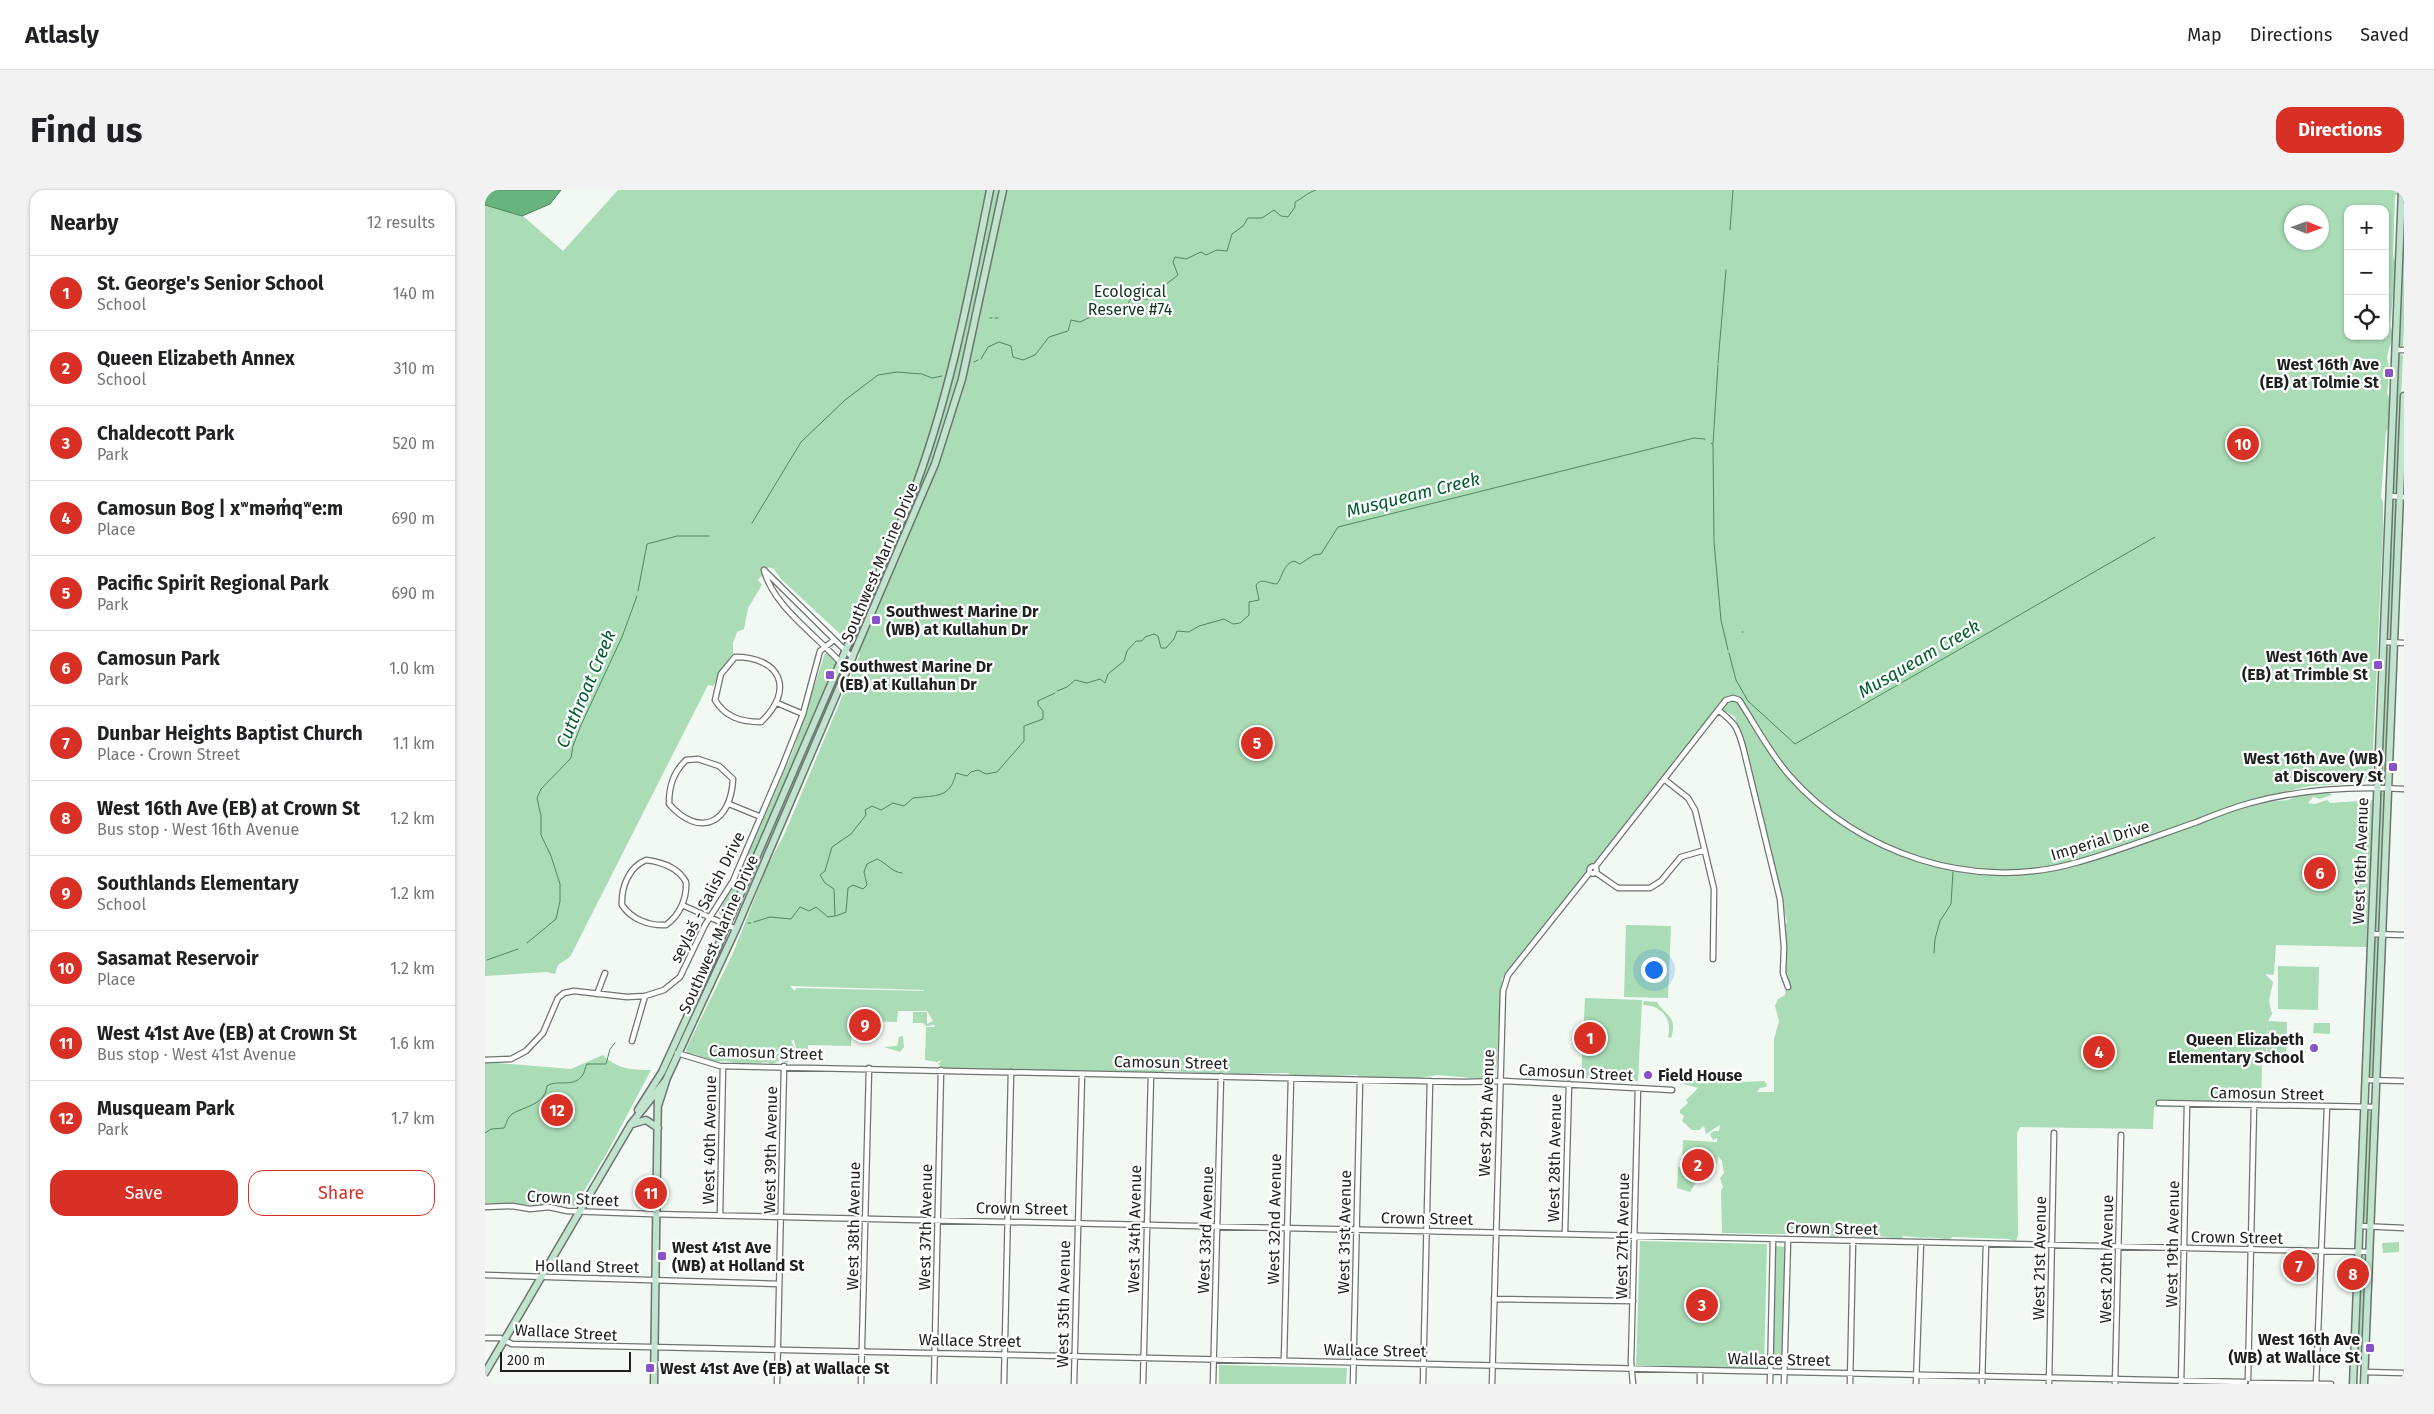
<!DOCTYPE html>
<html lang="en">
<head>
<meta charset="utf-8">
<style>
	body { margin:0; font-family:"Fira Sans",sans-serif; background:#f2f2f2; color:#202124 }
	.controls { position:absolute; right:15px; top:15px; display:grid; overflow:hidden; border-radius:10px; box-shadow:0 1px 4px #0004 }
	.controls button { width:45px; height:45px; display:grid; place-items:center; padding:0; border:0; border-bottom:1px solid #e0e0e0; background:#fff; color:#202124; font:25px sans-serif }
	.compass { position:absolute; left:1799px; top:15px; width:45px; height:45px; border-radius:50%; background:#fff; box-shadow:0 1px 4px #0004; rotate:91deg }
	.scale { position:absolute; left:15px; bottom:12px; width:131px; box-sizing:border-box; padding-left:5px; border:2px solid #1e201e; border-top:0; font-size:14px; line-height:18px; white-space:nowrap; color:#1e201e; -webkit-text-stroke:4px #fff; paint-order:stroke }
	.you { position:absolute; left:1168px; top:779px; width:18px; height:18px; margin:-12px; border:4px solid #fff; border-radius:50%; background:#1a73e8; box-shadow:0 0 0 8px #1a73e833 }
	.badge { display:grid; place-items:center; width:32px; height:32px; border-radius:50%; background:#d93025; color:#fff; font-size:16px; font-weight:700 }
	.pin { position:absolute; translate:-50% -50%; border:2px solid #fff; box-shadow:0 1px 5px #0006 }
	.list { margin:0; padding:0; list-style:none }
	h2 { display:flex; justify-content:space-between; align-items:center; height:65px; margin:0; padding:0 20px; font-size:21px }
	h2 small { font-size:16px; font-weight:400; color:#757577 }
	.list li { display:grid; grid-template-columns:32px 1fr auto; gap:15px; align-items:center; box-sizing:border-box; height:75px; padding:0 20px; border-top:1px solid #e0e0e0 }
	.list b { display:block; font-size:19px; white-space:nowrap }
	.list p { margin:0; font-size:16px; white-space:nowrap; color:#757577 }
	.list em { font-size:16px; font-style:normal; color:#757577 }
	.actions { display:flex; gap:10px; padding:15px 20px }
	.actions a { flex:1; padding:11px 0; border:1px solid #d93025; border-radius:15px; text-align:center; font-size:18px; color:#d93025 }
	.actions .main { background:#d93025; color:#fff }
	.icon { flex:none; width:28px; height:28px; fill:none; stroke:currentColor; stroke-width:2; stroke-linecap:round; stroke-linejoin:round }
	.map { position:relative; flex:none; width:1919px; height:1194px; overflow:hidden; border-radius:15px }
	header { display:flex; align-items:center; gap:30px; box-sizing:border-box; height:70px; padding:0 25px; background:#fff; border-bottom:1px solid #e0e0e0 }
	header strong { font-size:24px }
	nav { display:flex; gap:28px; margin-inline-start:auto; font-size:18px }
	.intro { display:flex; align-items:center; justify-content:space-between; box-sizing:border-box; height:120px; padding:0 30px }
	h1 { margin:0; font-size:35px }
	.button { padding:12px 22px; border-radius:15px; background:#d93025; color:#fff; font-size:18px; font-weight:700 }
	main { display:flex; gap:30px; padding:0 30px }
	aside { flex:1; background:#fff; border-radius:15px; box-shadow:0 1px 4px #0004 }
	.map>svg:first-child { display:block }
</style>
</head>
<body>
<header>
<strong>Atlasly</strong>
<nav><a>Map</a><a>Directions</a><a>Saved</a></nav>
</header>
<div class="intro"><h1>Find us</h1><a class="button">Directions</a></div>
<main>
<aside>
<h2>Nearby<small>12 results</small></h2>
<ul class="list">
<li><span class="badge">1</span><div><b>St. George's Senior School</b><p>School</p></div><em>140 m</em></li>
<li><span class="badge">2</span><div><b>Queen Elizabeth Annex</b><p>School</p></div><em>310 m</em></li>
<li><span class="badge">3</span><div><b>Chaldecott Park</b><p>Park</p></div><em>520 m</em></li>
<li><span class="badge">4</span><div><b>Camosun Bog | xʷməm̓qʷe:m</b><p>Place</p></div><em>690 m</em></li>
<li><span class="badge">5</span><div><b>Pacific Spirit Regional Park</b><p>Park</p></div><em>690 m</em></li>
<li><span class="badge">6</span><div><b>Camosun Park</b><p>Park</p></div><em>1.0 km</em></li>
<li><span class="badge">7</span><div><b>Dunbar Heights Baptist Church</b><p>Place · Crown Street</p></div><em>1.1 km</em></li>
<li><span class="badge">8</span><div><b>West 16th Ave (EB) at Crown St</b><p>Bus stop · West 16th Avenue</p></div><em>1.2 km</em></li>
<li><span class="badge">9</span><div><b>Southlands Elementary</b><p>School</p></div><em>1.2 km</em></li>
<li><span class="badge">10</span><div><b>Sasamat Reservoir</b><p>Place</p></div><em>1.2 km</em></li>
<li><span class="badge">11</span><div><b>West 41st Ave (EB) at Crown St</b><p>Bus stop · West 41st Avenue</p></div><em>1.6 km</em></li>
<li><span class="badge">12</span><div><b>Musqueam Park</b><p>Park</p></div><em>1.7 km</em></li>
</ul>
<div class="actions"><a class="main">Save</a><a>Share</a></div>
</aside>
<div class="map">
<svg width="1919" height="1194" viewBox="0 0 1919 1194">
	<rect width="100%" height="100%" fill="#f2f9f3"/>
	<path fill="#aadcb6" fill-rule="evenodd" d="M0 0H76L65 14 38 26 78 61 133 0H1919V5H1910L1908 66 1911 74 1905 137C1911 146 1905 153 1903 163 1901 169 1904 174 1904 179 1904 187 1903 195 1902 203 1908 213 1907 232 1901 242L1896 307 1898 312V340L1887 583 1882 584 1883 587 1879 593 1825 596 1782 606V612L1803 610 1812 606 1842 601 1847 605 1835 609 1828 607 1823 613 1830 614 1842 610 1845 613 1888 610 1882 757 1791 755 1789 783 1788 785 1780 784 1788 792 1784 811 1787 824 1783 831 1802 832 1801 871 1782 870 1783 832 1781 864 1777 873 1776 918 1669 917 1668 939 1535 937 1532 943 1533 1045 1531 1051 1523 1049 1468 1047 1463 1050C1449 1046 1434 1049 1419 1046L1415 1049 1393 1046 1382 1050C1376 1047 1370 1044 1363 1045 1354 1046 1349 1052 1340 1045L1237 1043 1236 1001 1238 997 1235 988 1239 983 1237 971 1233 966 1232 974 1197 972 1198 950 1232 952V948L1228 950 1225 944 1229 941H1234L1235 935 1221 944 1219 936 1214 940H1207L1197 931 1199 926 1195 923V920L1203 913 1201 910 1213 898 1199 894 1194 889 1221 891 1222 894 1227 890 1236 893 1279 891 1282 894 1281 897 1275 898 1272 902H1289V849L1294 831 1290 816 1293 809 1300 805 1303 784 1298 780 1302 766C1298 757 1296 740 1302 732L1250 527 1242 522H1231L1017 789 1011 886H1000L997 889 953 885 926 889 909 887 887 889 870 885 817 887 802 883 748 884 736 882 734 884 682 881 672 884 458 878 453 874 457 870 452 872 440 870 441 837H449L450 835 441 836 438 833H428V822H442V834L448 831 442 821H413L412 832 377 831V827L367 826 366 856 323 855V859H311L309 850 306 851 311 860 308 869H305L300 861 285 862 288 866 295 863 303 867V873L295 870 288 874 281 872 277 873H251L241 871 229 872 209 864H202L201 859 248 763 283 675 299 645 375 464 370 458 365 461 367 455 296 389 289 379 284 377 273 390 277 395 263 418 259 439 252 442 248 453V463L228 496 223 495 85 767 73 775 70 784 62 782 0 786ZM1863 19H1900V146H1863ZM1806 22H1836V52H1806ZM305 796 439 800V801L311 798 310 801Z
		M1919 20V138L1918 156 1916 158 1913 156Z
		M1916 164 1918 166 1912 301 1909 304 1908 302 1913 165Z
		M1910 309 1912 312 1905 449 1901 447 1907 312Z
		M1902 456 1906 457 1901 592 1898 594 1895 592Z
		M340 463H343L350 468 351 475 243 725 237 727 234 723 236 717 254 685 308 561Z
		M360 472 343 520 254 725 249 730Z
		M1898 602 1900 605 1895 739 1892 741 1890 737 1895 603Z
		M1141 735 1186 736 1183 808 1139 807Z
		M242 745 231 777 191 862 190 861Z
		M1892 747 1894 749 1889 884 1886 887 1883 884 1889 749Z
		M1793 776 1834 777 1833 820 1793 819Z
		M1100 808 1157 810 1153 891 1096 888Z
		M1159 811 1172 812C1180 826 1193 825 1186 848L1183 847C1188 829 1176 815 1158 815Z
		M1829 833H1845V844L1828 843Z
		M418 846 419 857 415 862 399 857 412 856 414 847Z
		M118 865C132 879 147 880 166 880L123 961 90 1016 0 1013V872L86 879Z
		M1800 902H1820V910L1800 909Z
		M1884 920 1887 925 1883 1031 1880 1033 1877 1030 1882 922Z
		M1193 977 1215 985 1205 1002 1192 998Z
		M1155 1051 1282 1054 1279 1179 1151 1176Z
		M1914 1052V1062L1898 1063 1897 1053Z
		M1290 1056 1300 1057 1297 1176H1287Z
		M1879 1066 1882 1074 1878 1170 1874 1177 1870 1172 1876 1067Z
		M734 1175 862 1178 861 1194H734Z"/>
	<path fill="#68b47e" stroke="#528861" d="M0 0H76L65 14 37 26 0 15Z"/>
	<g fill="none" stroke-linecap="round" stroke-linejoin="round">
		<path stroke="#528861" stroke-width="1" d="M1245 40 1248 0
			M505 128H507
			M510 128H513
			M496 169 503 157 514 152 526 156 528 167 538 170 550 165 564 147 583 141 586 130 595 132 614 123 640 118 646 109 655 110 674 107 679 96 693 85 688 72 690 67 701 69 716 62 721 65 732 60 742 61 747 44 758 36 763 28H777L789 20 796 26 803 27 810 17V12C818 8 822 3 831 0
			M489 172 493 170
			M1233 173 1241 80
			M1226 253 1228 255 1229 352 1236 430 1243 460
			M1228 254 1233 175
			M267 333 316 252 360 210 393 185 412 182 437 184 447 188 457 186
			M153 401 162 354 192 346H224
			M1257 442H1258
			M1244 463 1251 490 1263 511 1310 554 1670 347
			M572 501 582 497 590 490 602 493 615 489 620 493 623 484 639 471 642 461 651 451H657L660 447 669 444 673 446 676 458H681L689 449 692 441 704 442 714 436 739 429 748 434 755 433 764 425V412L774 410 771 395C776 387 784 394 792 394 798 386 798 374 809 371L815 374 829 365 836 364 853 337 1209 248 1220 249
			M351 726 361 722 363 698 368 695 378 699 382 695 379 682 382 674 392 669C402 673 406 682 417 683
			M269 732 285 727 306 729 315 717 324 721 331 717 343 727 350 726 349 699 340 693 335 685 340 681 347 657 366 644 381 625 380 620 387 616 396 620 408 613 419 616 428 608C451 605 465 609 471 583L482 586 486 582 493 580 501 584 512 582 539 551V536L558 529V521L553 515V511L570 503
			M263 733H266
			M42 753 71 729 75 711V694L66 666 56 645V626L52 608 56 599 86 568 88 556 96 535 137 447 152 406
			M1449 763 1450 749 1455 731 1466 714 1468 682
			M2 770 33 759
			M0 943 6 939 19 938C22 933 22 928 27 924 40 916 60 915 62 896 72 889 88 898 97 886 100 882 100 877 102 874H121L125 859 130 853"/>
		<g stroke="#6d746f" stroke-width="7">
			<path id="street" d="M1910 160H1919
				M1904 306 1919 307
				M279 380 368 468
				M279 380C288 416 331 445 356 473
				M1898 452 1919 453
				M250 467C296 467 310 500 276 532 256 532 240 527 230 510L236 484Z
				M292 513 318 524
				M1233 520C1250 533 1252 536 1258 557L1295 709 1299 757 1298 783 1303 797
				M213 569 234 576 248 589C246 633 215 649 184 614 184 596 188 583 201 570Z
				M1179 589 1203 608 1210 620 1229 699 1228 769
				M244 614 276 627
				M161 670C177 672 193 677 201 692 202 708 195 725 181 735 164 736 146 729 137 715 136 697 144 677 161 670Z
				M1104.5 680a3.5 3.5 0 1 1 7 0a3.5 3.5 0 1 1-7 0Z
				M1110 677 1241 510 1248 508 1254 510C1271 536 1284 562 1304 585 1373 664 1488 702 1590 673 1631 662 1671 646 1712 632 1729 625 1747 618 1765 613 1816 599 1867 596 1919 599
				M1110 682 1133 698H1165L1176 691 1196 667 1220 660
				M197 715 251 739
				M1886 744 1919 745
				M112 804 120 783
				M147 851 160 806
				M192 863 235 876 979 892 1020 891 1187 900
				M0 870 26 869 41 861 58 843 73 808 79 803 89 801 142 807 160 806 179 800 195 787 220 735 248 691 297 577 318 524 335 461 349 450
				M1880 890 1919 891
				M1674 913 1890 917
				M0 1017 27 1016 45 1019 64 1017 82 1021 165 1024 1885 1062
				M235 1025 238 876
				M1874 1036 1919 1038
				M1080 1043 1084 894
				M0 1085 294 1094
				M1009 1109 1148 1111
				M0 1148H15L27 1154 1760 1192
				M799 1170 806 888
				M1880 1182 1919 1183
				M1763 1189 1769 915
				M1766 1193 1846 1194
				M292 1194 299 876
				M376 1194 384 878
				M449 1194 456 880
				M519 1194 526 882
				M589 1194 597 884
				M658 1194 666 885
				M728 1194 736 886
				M868 1194 875 890
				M938 1194 945 891
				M1007 1194 1018 801 1023 785 1105 682
				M1148 1194 1146 1172 1153 898
				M1215 1194V1180
				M1285 1194 1288 1049
				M1299 1194 1303 1050
				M1365 1194 1368 1050
				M1431 1194 1436 1052
				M1497 1194 1501 1054
				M1564 1194 1569 943
				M1630 1194 1636 945
				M1696 1194 1702 915
				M1831 1194 1842 917"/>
		</g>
		<g stroke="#6d746f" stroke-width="9">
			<path id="secondary" d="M173 916 181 891
				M153 920 177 882 208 814 425 311C464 211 484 105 505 0
				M147 934 161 930 173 938
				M0 1183 146 934 181 890 251 739 450 274 477 189 518 0
				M169 1194 173 900
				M1868 1194 1917 0
				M1879 1194 1919 206"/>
		</g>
		<use href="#street" stroke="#fff" stroke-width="4.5"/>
		<use href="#secondary" stroke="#c0e4ce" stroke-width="6"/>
	</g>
	<g fill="#8852c9" stroke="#fff" stroke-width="2">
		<rect x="1899" y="178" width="10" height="10" rx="2.5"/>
		<rect x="386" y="425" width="10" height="10" rx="2.5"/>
		<rect x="1888" y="470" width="10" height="10" rx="2.5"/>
		<rect x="340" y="480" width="10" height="10" rx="2.5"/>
		<rect x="1903" y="572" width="10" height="10" rx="2.5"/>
		<circle cx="1829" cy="858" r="5"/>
		<circle cx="1163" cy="885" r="5"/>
		<rect x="172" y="1061" width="10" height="10" rx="2.5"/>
		<rect x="1880" y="1153" width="10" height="10" rx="2.5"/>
		<rect x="160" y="1173" width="10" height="10" rx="2.5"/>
	</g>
	<g text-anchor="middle" stroke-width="4.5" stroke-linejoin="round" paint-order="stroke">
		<g font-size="16" fill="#13341e" stroke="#fff">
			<text x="645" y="107">Ecological<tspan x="645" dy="18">Reserve #74</tspan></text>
		</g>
		<g font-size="16" font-weight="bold" fill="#1e201e" stroke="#fff" text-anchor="end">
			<text x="1894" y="180">West 16th Ave<tspan x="1894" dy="18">(EB) at Tolmie St</tspan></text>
			<text x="401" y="427" text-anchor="start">Southwest Marine Dr<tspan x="401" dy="18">(WB) at Kullahun Dr</tspan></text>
			<text x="1883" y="472">West 16th Ave<tspan x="1883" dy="18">(EB) at Trimble St</tspan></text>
			<text x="355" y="482" text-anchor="start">Southwest Marine Dr<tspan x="355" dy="18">(EB) at Kullahun Dr</tspan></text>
			<text x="1898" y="574">West 16th Ave (WB)<tspan x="1898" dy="18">at Discovery St</tspan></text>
			<text x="1819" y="855">Queen Elizabeth<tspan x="1819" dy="18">Elementary School</tspan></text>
			<text x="1173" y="891" text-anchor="start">Field House</text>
			<text x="187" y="1063" text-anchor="start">West 41st Ave<tspan x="187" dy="18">(WB) at Holland St</tspan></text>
			<text x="1875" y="1155">West 16th Ave<tspan x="1875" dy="18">(WB) at Wallace St</tspan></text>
			<text x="175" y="1184" text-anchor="start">West 41st Ave (EB) at Wallace St</text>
		</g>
		<g font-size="16" fill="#1e201e" stroke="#fff">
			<text transform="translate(394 372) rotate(-67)" y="6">Southwest Marine Drive</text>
			<text transform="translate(1615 650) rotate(-17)" y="6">Imperial Drive</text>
			<text transform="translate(1875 671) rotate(-88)" y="6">West 16th Avenue</text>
			<text transform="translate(222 707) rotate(-63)" y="6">seyləš - Salish Drive</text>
			<text transform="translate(233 744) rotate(-66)" y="6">Southwest Marine Drive</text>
			<text transform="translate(281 862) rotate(2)" y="6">Camosun Street</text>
			<text transform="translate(686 872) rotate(1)" y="6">Camosun Street</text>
			<text transform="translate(1091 882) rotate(3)" y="6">Camosun Street</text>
			<text transform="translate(1782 903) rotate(1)" y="6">Camosun Street</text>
			<text transform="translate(1001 923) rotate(-88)" y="6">West 29th Avenue</text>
			<text transform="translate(224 950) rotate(-89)" y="6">West 40th Avenue</text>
			<text transform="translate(285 960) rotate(-89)" y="6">West 39th Avenue</text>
			<text transform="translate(1069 968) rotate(-89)" y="6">West 28th Avenue</text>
			<text transform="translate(88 1008) rotate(3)" y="6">Crown Street</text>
			<text transform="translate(537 1018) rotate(1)" y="6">Crown Street</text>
			<text transform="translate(942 1028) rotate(1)" y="6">Crown Street</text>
			<text transform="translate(789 1029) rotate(-89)" y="6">West 32nd Avenue</text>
			<text transform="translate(368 1036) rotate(-89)" y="6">West 38th Avenue</text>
			<text transform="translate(440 1037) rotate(-89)" y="6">West 37th Avenue</text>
			<text transform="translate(1347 1038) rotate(1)" y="6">Crown Street</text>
			<text transform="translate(649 1039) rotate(-89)" y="6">West 34th Avenue</text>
			<text transform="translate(720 1040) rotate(-88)" y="6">West 33rd Avenue</text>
			<text transform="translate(859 1042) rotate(-89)" y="6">West 31st Avenue</text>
			<text transform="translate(1137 1046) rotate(-89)" y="6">West 27th Avenue</text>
			<text transform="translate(1752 1047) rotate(1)" y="6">Crown Street</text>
			<text transform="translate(1687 1054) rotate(-89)" y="6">West 19th Avenue</text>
			<text transform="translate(1554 1068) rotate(-89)" y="6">West 21st Avenue</text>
			<text transform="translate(1621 1069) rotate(-89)" y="6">West 20th Avenue</text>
			<text transform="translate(102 1076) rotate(1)" y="6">Holland Street</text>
			<text transform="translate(578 1114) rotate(-89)" y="6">West 35th Avenue</text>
			<text transform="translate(81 1142) rotate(3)" y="6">Wallace Street</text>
			<text transform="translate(485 1150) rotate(1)" y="6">Wallace Street</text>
			<text transform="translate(890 1160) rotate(1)" y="6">Wallace Street</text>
			<text transform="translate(1294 1169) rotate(1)" y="6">Wallace Street</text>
		</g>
		<g font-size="18" font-style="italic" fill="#005e2c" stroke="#fff">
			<text transform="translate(928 305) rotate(-14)" y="6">Musqueam Creek</text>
			<text transform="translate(1434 469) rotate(-30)" y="6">Musqueam Creek</text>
			<text transform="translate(101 499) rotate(-67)" y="6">Cutthroat Creek</text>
		</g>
	</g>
</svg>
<div class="controls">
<button>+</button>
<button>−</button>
<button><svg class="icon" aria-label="locate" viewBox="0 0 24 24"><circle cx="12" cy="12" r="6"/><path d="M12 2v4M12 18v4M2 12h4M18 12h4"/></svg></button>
</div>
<svg class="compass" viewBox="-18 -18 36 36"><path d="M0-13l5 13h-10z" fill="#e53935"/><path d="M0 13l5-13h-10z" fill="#757577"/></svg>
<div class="scale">200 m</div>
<div class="you"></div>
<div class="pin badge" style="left:1105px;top:848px">1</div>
<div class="pin badge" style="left:1213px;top:975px">2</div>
<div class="pin badge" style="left:1217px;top:1115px">3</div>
<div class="pin badge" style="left:1614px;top:862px">4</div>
<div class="pin badge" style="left:772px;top:553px">5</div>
<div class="pin badge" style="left:1835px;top:683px">6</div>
<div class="pin badge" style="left:1814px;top:1076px">7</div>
<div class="pin badge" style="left:1868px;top:1084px">8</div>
<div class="pin badge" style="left:380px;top:835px">9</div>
<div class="pin badge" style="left:1758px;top:254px">10</div>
<div class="pin badge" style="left:166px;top:1003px">11</div>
<div class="pin badge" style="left:72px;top:920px">12</div>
</div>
</main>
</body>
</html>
